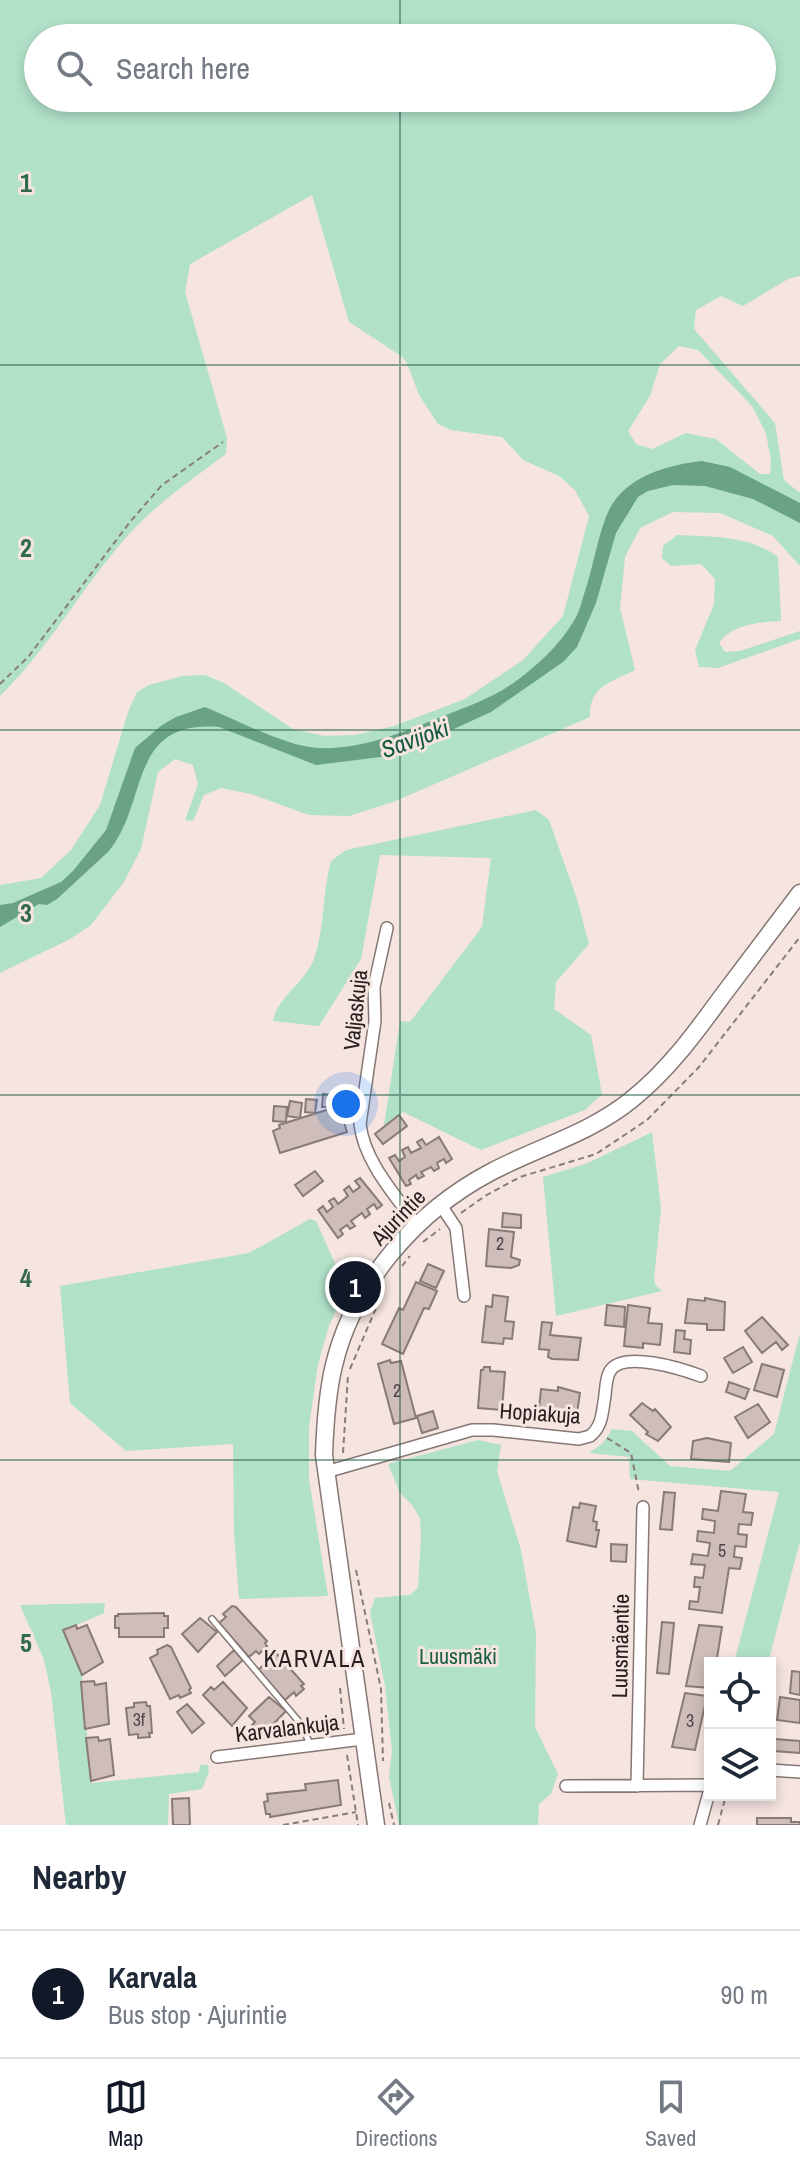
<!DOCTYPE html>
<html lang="en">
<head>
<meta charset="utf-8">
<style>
	body { margin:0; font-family:"Archivo Narrow",sans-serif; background:#f6f6f7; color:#1f2937 }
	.controls { position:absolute; right:24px; bottom:24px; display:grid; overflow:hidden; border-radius:0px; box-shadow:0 4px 12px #0003 }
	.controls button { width:72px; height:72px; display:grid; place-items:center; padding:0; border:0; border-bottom:2px solid #e0e1e3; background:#fff; color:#1f2937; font:40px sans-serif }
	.you { position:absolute; left:346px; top:1104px; width:28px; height:28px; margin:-20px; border:6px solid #fff; border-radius:50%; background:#1a73e8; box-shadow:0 0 0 12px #1a73e833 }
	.badge { display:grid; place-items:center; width:52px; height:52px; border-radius:50%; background:#111827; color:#fff; font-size:26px; font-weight:700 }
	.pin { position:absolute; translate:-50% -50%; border:4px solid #fff; box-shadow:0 2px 8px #0006 }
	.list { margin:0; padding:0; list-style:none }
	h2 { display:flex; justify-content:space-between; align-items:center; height:104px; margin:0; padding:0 32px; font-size:34px }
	h2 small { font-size:26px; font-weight:400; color:#747a83 }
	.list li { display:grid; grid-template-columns:52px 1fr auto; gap:24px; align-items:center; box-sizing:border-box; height:128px; padding:0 32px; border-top:2px solid #e0e1e3 }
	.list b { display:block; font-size:30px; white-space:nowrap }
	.list p { margin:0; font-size:26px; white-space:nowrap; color:#747a83 }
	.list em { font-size:26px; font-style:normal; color:#747a83 }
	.icon { flex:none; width:44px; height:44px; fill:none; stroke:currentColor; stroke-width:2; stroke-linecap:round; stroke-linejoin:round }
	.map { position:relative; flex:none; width:800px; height:1825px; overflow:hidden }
	.search { position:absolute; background:#fff; box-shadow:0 4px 12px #0003; left:24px; right:24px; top:24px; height:88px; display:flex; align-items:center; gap:20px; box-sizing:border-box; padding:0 28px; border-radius:44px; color:#747a83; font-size:30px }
	.sheet { height:232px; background:#fff }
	nav { display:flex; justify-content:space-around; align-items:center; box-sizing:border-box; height:112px; border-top:2px solid #e0e1e3; background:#fff; font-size:22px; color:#747a83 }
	nav a { display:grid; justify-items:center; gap:4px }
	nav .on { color:#111827 }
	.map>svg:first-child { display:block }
</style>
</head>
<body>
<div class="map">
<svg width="800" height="1825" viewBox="0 0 800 1825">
	<rect width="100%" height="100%" fill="#f5e4e0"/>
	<path fill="#b1e1c9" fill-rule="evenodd" d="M0 0H800V276L788 279 743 306 721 296 696 310 694 329 775 423 784 480 800 493V566L773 536 720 513 673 512 640 528 625 557 620 608 635 670C610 683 589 686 590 717L393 802 349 816 309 815 251 794 221 788 204 795 193 821 185 820 198 784 193 765 175 759 158 772 141 849 124 882 91 925 70 939 0 973V885L41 878 71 850 100 805 128 712 137 692 149 685 182 676 205 675 224 683 293 729 324 736 355 735 394 726 465 699 523 660 563 616 589 516 575 490 559 476 523 460 502 437 451 430 438 424 419 395 407 363 401 356 349 322 312 195 190 264 185 292 227 438 226 454C190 481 152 507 123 541 80 591 47 650 0 696ZM38 38H762V98H38ZM679 346 698 350 752 406 766 433 771 461 770 474H760L716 439 686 433 652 449 636 444 628 431 650 396 660 364Z
		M677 535C714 537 748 535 778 557L781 621C760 622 732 624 719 643L725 652 740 651 800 631V639L718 668 699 667 695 650 714 604 715 579 701 564 671 566 662 558 663 546Z
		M536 810 549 820 577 899 589 944 556 982 554 1009 591 1035 602 1094 585 1110 481 1150 403 1112 384 1125 400 1021 410 1022 482 927 491 858 380 855 361 959 319 1026 273 1021C277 997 305 983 314 959 325 927 322 894 331 861L346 850Z
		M652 1132 661 1208 654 1279 656 1286 662 1291 556 1316 543 1177 588 1163Z
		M310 1219 316 1221 346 1288 329 1326 318 1364 309 1427V1479L328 1596 239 1599 234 1533 233 1444 126 1451 70 1403 60 1286 249 1253Z
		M800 1333V1541L768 1663H734L779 1492 630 1479 629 1457 589 1453 603 1443 612 1429 632 1431 670 1466 730 1471 774 1434Z
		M478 1440 501 1445 497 1471 521 1550 536 1633 535 1727 558 1774 551 1794 539 1804 538 1825H399L389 1777 392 1751 385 1686 370 1612 375 1598 410 1595 418 1588 421 1537 420 1518 412 1505 400 1493 388 1464Z
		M105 1603 104 1613 63 1631 82 1675 91 1783 199 1772 200 1765H208L209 1772 202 1789 169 1794 168 1825H66L51 1692 44 1660 20 1605Z"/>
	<path fill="#6aa287" d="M702 461 730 467 800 503V523L753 499 705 486 673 485 648 491 638 497 616 533 596 603 577 647 563 662 491 712 397 755 316 765 219 727C126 720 150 803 108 852L57 899 47 905 39 904 0 927V905L13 903 61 882 73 871 106 830 135 748 162 725 176 717 205 707C235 719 287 747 318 748 364 750 405 731 446 715 469 706 492 698 512 684 536 667 560 645 575 619 580 611 582 600 585 591 594 565 598 533 609 510 626 476 668 465 702 461Z"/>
	<path fill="#cebdba" stroke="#897a76" stroke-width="2" d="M323 1094 334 1095 333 1107H322Z
		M306 1099 317 1100 315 1113 305 1112Z
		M290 1101 302 1103 300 1118 287 1116Z
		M274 1106 287 1107 286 1122 273 1121Z
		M339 1106 347 1132 280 1153 273 1131 280 1128 279 1125Z
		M399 1115 407 1126 383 1144 375 1134Z
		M439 1137 452 1159 446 1163 444 1159 437 1163 439 1168 434 1171 431 1167 421 1172 424 1176 418 1179 416 1175 409 1180 411 1184 406 1186 389 1158 395 1155 399 1161 405 1157 402 1150 408 1147 411 1153 421 1148 417 1142 422 1139 426 1145Z
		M315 1171 323 1181 303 1196 295 1185Z
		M360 1178 382 1205 377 1209 374 1204 367 1209 370 1214 365 1218 362 1213 351 1221 355 1226 350 1229 347 1225 340 1230 343 1234 338 1238 318 1210 323 1206 327 1212 333 1207 329 1201 334 1198 338 1204 348 1196 344 1190 349 1186 353 1192 360 1187 355 1181Z
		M503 1213 521 1215V1228L502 1227Z
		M489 1229 514 1232 511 1257 520 1260 519 1265 511 1268 486 1266Z
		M428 1264 444 1271 436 1288 420 1281Z
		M416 1282 437 1291 429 1309 424 1308 403 1354 382 1344 399 1308 403 1310Z
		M493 1295 508 1297 505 1321 514 1322 512 1339 504 1338 503 1344 482 1342 486 1306 492 1307Z
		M705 1298 725 1302 724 1330H707V1324L685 1323 688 1299 705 1301Z
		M607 1305 625 1307 624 1327 605 1325Z
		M628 1305 650 1308 648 1323 662 1324 660 1345 643 1343V1348L624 1346Z
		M762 1317 788 1345 782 1350 776 1342 762 1353 745 1331Z
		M542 1322 552 1323 550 1335 581 1338 578 1360 552 1359 548 1357 549 1350 539 1349Z
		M676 1330 685 1331 684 1339 691 1340 690 1354 674 1352Z
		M743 1347 752 1362 733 1373 724 1358Z
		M390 1360 391 1363 401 1361 416 1418 394 1424 378 1364Z
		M762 1364 784 1370 777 1397 754 1390Z
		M484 1367H490V1371L505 1372 502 1410 478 1408 481 1370H483Z
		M729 1382 749 1389 745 1399 726 1392Z
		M558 1387 580 1393 577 1413 567 1412V1415L539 1409 541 1389 558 1391Z
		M642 1403 653 1411 655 1409 671 1427 658 1441 646 1434 648 1432 630 1415Z
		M758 1404 770 1422 748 1438 735 1417Z
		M503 1409 519 1410V1419L502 1418Z
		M433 1411 438 1428 422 1433 417 1416Z
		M707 1438 731 1443 729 1462 691 1459 693 1441Z
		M721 1491 746 1494 743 1512 753 1513 751 1525 739 1524 738 1534 747 1535 746 1547 735 1546 734 1557 742 1558 740 1569 729 1568 722 1613 689 1609 690 1601 698 1602 700 1587H694L695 1577 703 1578 705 1565 691 1564 693 1554 708 1556 710 1543 697 1541 698 1531 714 1533 715 1521 702 1519 703 1509 718 1511Z
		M664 1492 675 1493 672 1530 660 1529Z
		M580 1503 596 1506 593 1521 597 1522 596 1530H599L596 1547 567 1541 573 1507 579 1508Z
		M611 1544 627 1545 626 1562 611 1561Z
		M232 1606 236 1607 267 1641 265 1643 267 1646 259 1654 256 1651 249 1657 219 1623 226 1617 223 1614Z
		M164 1613V1616H168V1628H164V1637H119V1628H115V1616H118V1614Z
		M200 1618 217 1632 198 1652 182 1634Z
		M662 1622 674 1623 669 1674 657 1673Z
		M76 1625 77 1629 87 1625 103 1662 82 1675 63 1630Z
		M699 1625 722 1627 717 1658 714 1663H710V1688L686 1686Z
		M167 1645 171 1647 191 1688 189 1690 191 1693 180 1698 179 1695 170 1699 150 1658 158 1654 157 1650Z
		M234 1650 243 1660 225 1676 217 1666Z
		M272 1652 275 1655 277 1654 304 1684 301 1686 304 1689 296 1696 294 1692 285 1700 258 1670 267 1662 264 1659Z
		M792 1671 800 1672V1695L790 1693Z
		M94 1681 95 1685 106 1683 109 1724 85 1729 81 1682Z
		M223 1682 247 1708 232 1726 203 1695 211 1687 214 1690Z
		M685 1693 707 1696 695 1750 672 1747Z
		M269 1697 286 1711 264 1734H260L252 1725 255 1722 249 1716Z
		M780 1697 800 1700V1723L777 1720Z
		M146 1702 147 1706H150L152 1733H149L150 1737 138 1738V1734L129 1735 126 1708 134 1707V1703Z
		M187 1704 204 1723 192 1733 177 1712Z
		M98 1737 99 1741 110 1739 114 1775 91 1781 86 1738Z
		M775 1739 800 1741V1753L774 1751Z
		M338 1780 341 1805 270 1817V1814H266L264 1802 268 1801 267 1794 306 1790 305 1784Z
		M189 1798 190 1825H173L172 1799Z
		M757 1818H791V1822H800V1825H757Z"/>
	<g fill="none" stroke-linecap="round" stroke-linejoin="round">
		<g stroke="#867774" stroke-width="8">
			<path id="lane" d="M212 1619 301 1724 310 1744"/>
		</g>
		<g stroke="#867774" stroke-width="14">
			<path id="street" d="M387 928 374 987 375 1021 360 1124C364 1161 395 1195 416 1224
				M440 1204 456 1228 464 1296
				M326 1472 472 1430H493L579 1439 590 1436C601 1427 602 1416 604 1402 606 1393 605 1379 610 1371 623 1350 682 1369 701 1376
				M217 1757 363 1739
				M770 1770 800 1772
				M566 1786 710 1785
				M637 1786 643 1507
				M700 1825 710 1789"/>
		</g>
		<g stroke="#867774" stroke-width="19">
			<path id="secondary" d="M376 1825 324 1455C325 1425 327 1394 334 1365 354 1282 417 1211 491 1172 538 1147 589 1134 631 1100 668 1071 696 1032 723 995 749 961 774 927 800 893"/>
		</g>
		<path stroke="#887c7a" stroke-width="2" stroke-dasharray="6 4" stroke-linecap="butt" d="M0 684 29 656 130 522 162 485 223 442
			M461 1213 485 1196 520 1177 596 1154 647 1120 699 1067 800 937
			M423 1242 440 1229
			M402 1266 410 1256
			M350 1369 382 1294
			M607 1438 631 1453 639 1493
			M343 1453 348 1376
			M356 1570 381 1689 383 1761
			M340 1688 344 1729
			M347 1755 358 1825
			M389 1803 394 1825
			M283 1825 356 1812
			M718 1825 726 1795"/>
		<use href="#lane" stroke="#fff" stroke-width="5"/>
		<use href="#street" stroke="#fff" stroke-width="11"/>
		<use href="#secondary" stroke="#fff" stroke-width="16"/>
	</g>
	<path fill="none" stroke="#316850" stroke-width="2" stroke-opacity="0.55" d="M400 0V38M400 98V1825M0 365H800M0 730H800M0 1095H800M0 1460H800"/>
	<g text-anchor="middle" stroke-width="6" stroke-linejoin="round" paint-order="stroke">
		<g font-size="18" fill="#514746">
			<text x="500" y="1250">2</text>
			<text x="397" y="1397">2</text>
			<text x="722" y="1557">5</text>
			<text x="139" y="1726">3f</text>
			<text x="690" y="1727">3</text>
		</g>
		<g font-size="22" fill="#27201f" stroke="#f5e4e0">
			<text transform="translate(355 1010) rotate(-84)" y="8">Valjaskuja</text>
			<text transform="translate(398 1217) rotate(-46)" y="8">Ajurintie</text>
			<text transform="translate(540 1413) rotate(4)" y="8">Hopiakuja</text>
			<text transform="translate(620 1646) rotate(-89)" y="8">Luusmäentie</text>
			<text transform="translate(287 1728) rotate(-7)" y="8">Karvalankuja</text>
		</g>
		<g font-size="22" fill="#1a5e43" stroke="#f5e4e0">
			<text x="458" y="1664">Luusmäki</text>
		</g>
		<g font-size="24" font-style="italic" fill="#13583e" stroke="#f5e4e0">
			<text transform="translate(415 739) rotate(-20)" y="8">Savijoki</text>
		</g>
		<g font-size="24" letter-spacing="2" fill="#27201f" stroke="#f5e4e0">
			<text x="315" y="1667">KARVALA</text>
		</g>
	</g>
	<g font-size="26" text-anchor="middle" font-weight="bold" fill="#316850" stroke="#f5e4e0" stroke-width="6" stroke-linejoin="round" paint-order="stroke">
		<text x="26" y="192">1</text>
		<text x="26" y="557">2</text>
		<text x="26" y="922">3</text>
		<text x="26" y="1287">4</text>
		<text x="26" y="1652">5</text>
	</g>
</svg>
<div class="controls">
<button><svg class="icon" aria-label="locate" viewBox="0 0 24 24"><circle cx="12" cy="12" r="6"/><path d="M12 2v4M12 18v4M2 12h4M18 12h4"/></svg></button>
<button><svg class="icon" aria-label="layers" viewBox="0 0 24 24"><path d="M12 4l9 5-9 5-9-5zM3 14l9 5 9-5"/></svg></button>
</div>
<div class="you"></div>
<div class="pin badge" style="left:355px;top:1287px">1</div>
<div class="search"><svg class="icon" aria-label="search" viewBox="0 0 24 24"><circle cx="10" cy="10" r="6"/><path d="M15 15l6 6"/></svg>Search here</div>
</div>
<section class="sheet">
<h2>Nearby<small></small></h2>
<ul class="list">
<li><span class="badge">1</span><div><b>Karvala</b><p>Bus stop · Ajurintie</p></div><em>90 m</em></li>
</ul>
</section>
<nav>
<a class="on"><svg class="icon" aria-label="map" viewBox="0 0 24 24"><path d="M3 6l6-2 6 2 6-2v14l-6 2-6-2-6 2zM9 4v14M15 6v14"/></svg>Map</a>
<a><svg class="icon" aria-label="directions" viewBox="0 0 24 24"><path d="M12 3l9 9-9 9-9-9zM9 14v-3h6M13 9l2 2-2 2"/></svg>Directions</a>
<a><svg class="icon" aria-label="saved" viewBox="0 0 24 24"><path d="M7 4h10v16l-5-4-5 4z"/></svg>Saved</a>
</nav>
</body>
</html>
